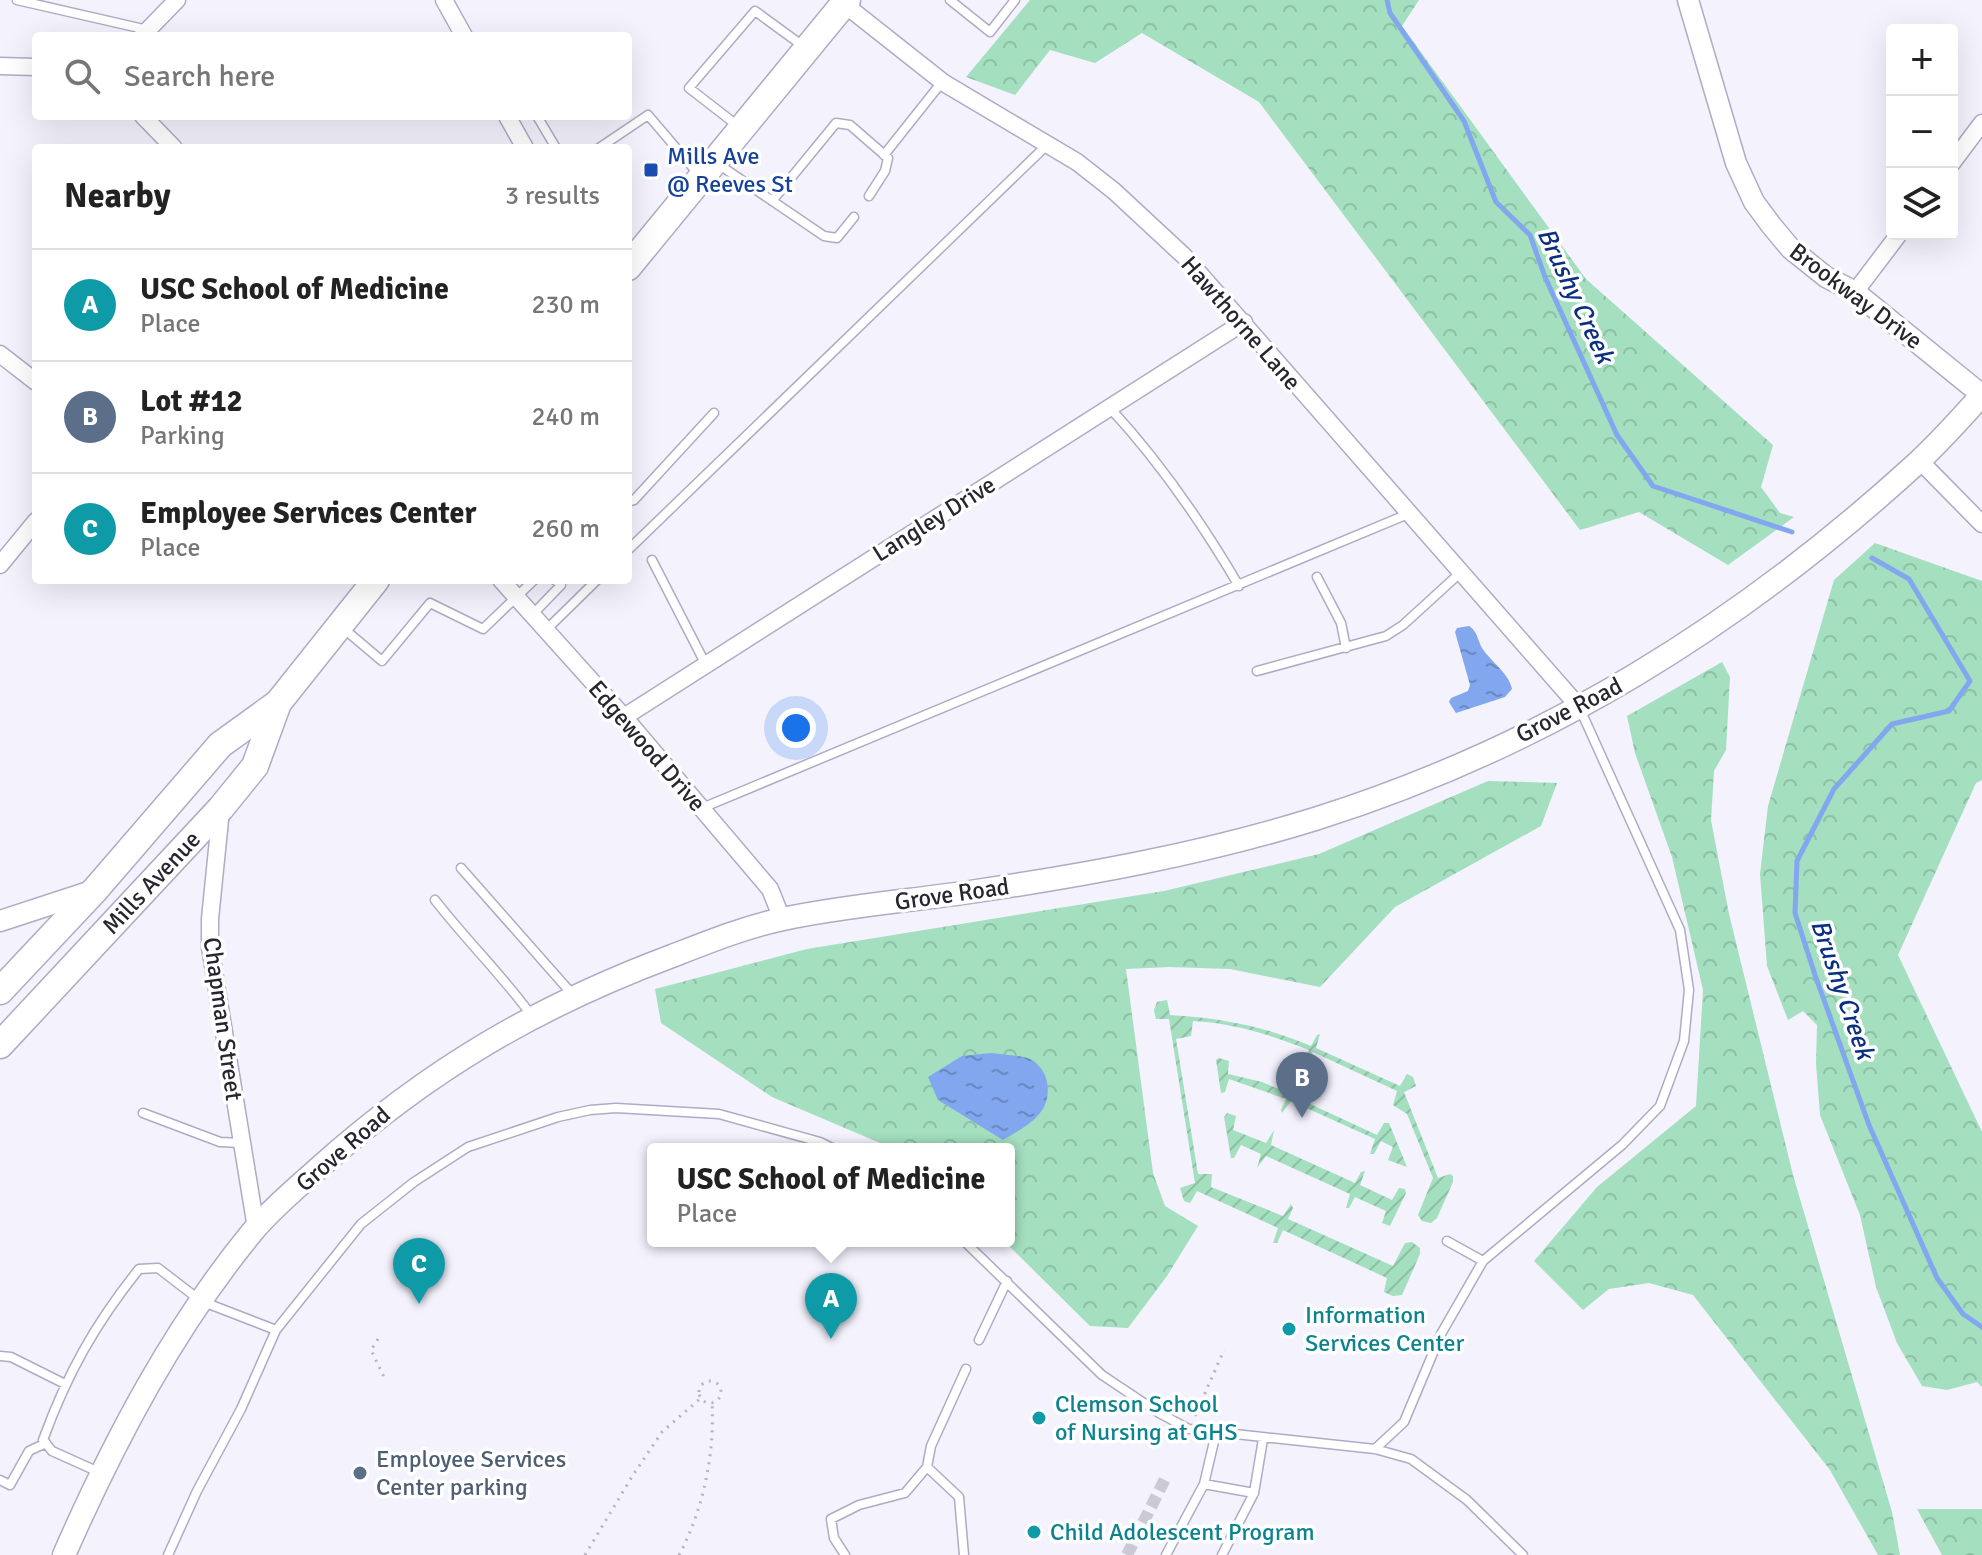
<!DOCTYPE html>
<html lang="en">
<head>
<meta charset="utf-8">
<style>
	body { margin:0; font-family:Signika,sans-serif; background:#f2f2f2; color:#222 }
	.controls { position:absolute; right:24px; top:24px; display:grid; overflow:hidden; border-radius:8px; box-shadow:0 8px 32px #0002 }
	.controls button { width:72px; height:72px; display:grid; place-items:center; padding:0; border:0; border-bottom:2px solid #e0e0e0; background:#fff; color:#222; font:40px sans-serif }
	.you { position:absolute; left:796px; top:728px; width:28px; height:28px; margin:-20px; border:6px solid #fff; border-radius:50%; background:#1a73e8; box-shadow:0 0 0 12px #1a73e833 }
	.badge { display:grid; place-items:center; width:52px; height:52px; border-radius:50%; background:#356c53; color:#fff; font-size:26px; font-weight:700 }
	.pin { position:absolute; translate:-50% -66px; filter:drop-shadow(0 2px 4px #0008) }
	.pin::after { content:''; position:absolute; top:42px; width:28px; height:24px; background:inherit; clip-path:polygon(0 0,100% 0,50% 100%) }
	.popup { position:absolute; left:647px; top:1143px; width:368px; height:104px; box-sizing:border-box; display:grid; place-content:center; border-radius:8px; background:#fff; filter:drop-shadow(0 2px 6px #0005); font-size:26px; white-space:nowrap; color:#767676 }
	.popup b { font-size:30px; color:#222 }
	.popup::after { content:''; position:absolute; left:50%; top:100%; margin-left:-16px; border:16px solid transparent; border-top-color:#fff }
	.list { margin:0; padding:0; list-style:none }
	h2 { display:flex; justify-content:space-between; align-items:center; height:104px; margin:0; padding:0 32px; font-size:34px }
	h2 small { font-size:26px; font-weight:400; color:#767676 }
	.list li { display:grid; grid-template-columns:52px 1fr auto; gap:24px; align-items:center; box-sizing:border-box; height:112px; padding:0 32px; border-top:2px solid #e0e0e0 }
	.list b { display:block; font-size:30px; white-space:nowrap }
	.list p { margin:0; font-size:26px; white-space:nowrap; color:#767676 }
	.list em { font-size:26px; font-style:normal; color:#767676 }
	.icon { flex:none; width:44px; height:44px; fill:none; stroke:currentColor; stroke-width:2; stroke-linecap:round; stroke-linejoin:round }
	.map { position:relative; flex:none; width:1982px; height:1555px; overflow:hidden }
	.search { position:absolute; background:#fff; box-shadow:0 8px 32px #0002; left:32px; top:32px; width:600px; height:88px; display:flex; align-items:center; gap:20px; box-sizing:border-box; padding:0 28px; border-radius:8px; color:#767676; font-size:30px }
	.panel { position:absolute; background:#fff; box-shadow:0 8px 32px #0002; left:32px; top:144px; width:600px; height:440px; border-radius:8px }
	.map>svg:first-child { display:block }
</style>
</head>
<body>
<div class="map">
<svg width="1982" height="1555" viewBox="0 0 1982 1555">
	<defs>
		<pattern id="forest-crowns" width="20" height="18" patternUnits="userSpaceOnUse" patternTransform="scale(2)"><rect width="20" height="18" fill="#a4dfbf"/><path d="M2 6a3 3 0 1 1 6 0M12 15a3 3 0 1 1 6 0" fill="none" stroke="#8dbfa4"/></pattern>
		<pattern id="garden-furrows" width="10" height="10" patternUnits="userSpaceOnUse" patternTransform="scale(2)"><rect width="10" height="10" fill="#a4dfbf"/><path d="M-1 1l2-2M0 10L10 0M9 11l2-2" fill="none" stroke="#8dbfa4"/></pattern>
		<pattern id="water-ripples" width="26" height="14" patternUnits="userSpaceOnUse" patternTransform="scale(2)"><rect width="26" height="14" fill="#82a7ee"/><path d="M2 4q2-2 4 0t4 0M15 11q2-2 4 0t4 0" fill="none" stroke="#6a88c1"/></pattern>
	</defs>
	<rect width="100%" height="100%" fill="#f3f2fd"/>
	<path fill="url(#forest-crowns)" d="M1030 0H1419L1402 26 1586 279 1773 445 1761 487 1780 513 1794 517 1728 565 1639 512 1580 530 1259 102 1142 33 1095 63 1050 50 1015 95 966 77Z
		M1875 543 1982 581V780L1976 783 1898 955 1982 1132V1387L1977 1382 1947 1390 1922 1386 1897 1343 1876 1287 1860 1215 1820 1115 1816 1063 1817 1025 1803 1011 1788 1020 1767 966 1760 874 1768 806 1834 580Z
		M1722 662 1730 677 1726 750 1714 771 1711 820 1729 914 1793 1175 1892 1512 1900 1555H1878L1830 1470 1693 1295 1649 1283 1609 1289 1583 1310 1534 1261 1597 1187 1696 1106 1703 990 1672 857 1635 753 1627 716Z
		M1488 781 1557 783 1541 826 1395 907 1320 987 1230 969 1169 967 1126 969 1153 1173 1165 1206 1198 1226 1167 1276 1128 1328 1090 1326 1004 1241H1009V1149H888L880 1143 772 1097 661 1023 655 989 807 949 1164 891 1319 854Z
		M1917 1509H1982V1555H1942Z"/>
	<path fill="url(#garden-furrows)" d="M1167 1000 1170 1015C1220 1018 1264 1026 1311 1046L1317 1035 1320 1034 1316 1048 1400 1086 1407 1074 1413 1077 1416 1086 1404 1092 1438 1178 1450 1174 1453 1176V1182L1437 1218 1431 1223 1422 1221 1418 1215 1433 1178 1407 1114 1393 1105 1397 1091 1313 1052 1304 1065 1309 1050C1271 1035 1233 1023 1193 1021L1191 1036 1176 1039 1198 1174H1212L1211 1187 1283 1216 1291 1204 1293 1208 1288 1219 1393 1266 1405 1243 1412 1242 1420 1248V1254L1402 1295 1393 1296 1384 1292 1387 1278 1283 1230 1277 1243H1273L1278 1228 1197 1191 1190 1203 1184 1201 1180 1188 1195 1183 1169 1019H1156L1154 1010 1157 1002Z
		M1219 1058 1229 1061 1228 1074 1262 1082 1288 1093 1294 1082H1297L1293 1096 1377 1135 1384 1123H1389L1407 1167 1388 1160 1393 1147 1381 1141 1374 1154H1370L1375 1139 1291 1101 1282 1113 1281 1110 1286 1099 1229 1079 1225 1092 1221 1093 1216 1060Z
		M1227 1113 1236 1116 1233 1130 1266 1143 1274 1130 1271 1145 1355 1183 1361 1172 1365 1171 1360 1185 1392 1200 1399 1188 1405 1189 1406 1193 1390 1226 1382 1223 1386 1211 1355 1197 1349 1208H1346L1350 1194 1266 1156 1257 1168 1261 1154 1241 1145 1234 1158H1231L1224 1117Z"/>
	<path fill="url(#water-ripples)" d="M1469 626C1478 632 1477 639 1482 648 1491 662 1509 673 1512 689L1505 697 1456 713 1449 702 1451 698 1468 691 1470 685 1455 632 1457 628Z
		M991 1053C1003 1055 1019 1055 1030 1059 1037 1062 1044 1071 1046 1078 1055 1112 1028 1125 1003 1140L938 1100 928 1077 962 1056Z"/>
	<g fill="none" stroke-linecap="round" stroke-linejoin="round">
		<path stroke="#82a7ee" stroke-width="5" d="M1387 0 1390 13 1464 121 1496 202 1530 235 1545 277 1617 435 1653 486 1792 532
			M1872 558 1909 579 1970 681 1949 711 1892 724 1834 789 1797 861 1795 913 1815 975 1869 1125 1937 1278 1963 1314 1982 1327"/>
		<path stroke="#cac9d4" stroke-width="12" stroke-dasharray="12 6" stroke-linecap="butt" d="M1127 1555 1166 1477"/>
		<g stroke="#afabc5" stroke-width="11">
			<path id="service" d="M17 0 148 30
				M950 0 990 32 1015 0
				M537 116 556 148
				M738 126 689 88 755 11 803 46
				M599 148 648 115 700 176
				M884 155 942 82
				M718 164 824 236 837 238 854 217
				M772 201 836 123 850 125 888 158 885 171 869 196
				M1110 408C1159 461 1202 523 1239 586
				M628 502 634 500 714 413
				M628 550 1047 145
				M652 560 706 665
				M1317 577 1341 623 1346 648
				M532 615 561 585 555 580
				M343 628 382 661 430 603 483 629 534 580
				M546 630 597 580
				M1257 671 1386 636 1403 625 1460 573
				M702 808 1408 514
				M461 868 573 995
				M435 900C466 940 502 975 532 1016
				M143 1113 220 1142 241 1143
				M964 1241 1102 1375 1159 1413 1189 1429 1375 1449 1411 1459 1467 1500 1523 1555
				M1483 1261 1622 1145 1660 1106 1684 1041 1689 990 1680 930 1580 709
				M979 1340 1007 1281
				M0 1356 11 1357 65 1384
				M1375 1449 1404 1422 1441 1334 1483 1261 1447 1241
				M927 1467 959 1497 964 1555
				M101 1473 52 1451 43 1440C67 1374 95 1324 139 1269L158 1268 201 1301 276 1330
				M0 1480 10 1485 29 1451 46 1443
				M1204 1484 1254 1493
				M168 1555 197 1491 241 1409 276 1330 361 1224 414 1182 468 1147 558 1117 590 1110 616 1108 719 1114 820 1142 834 1149
				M845 1555 834 1538 831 1519 859 1505 905 1493 927 1467 931 1446 966 1369
				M1166 1555 1204 1484 1216 1433
				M1222 1555 1254 1493 1263 1439"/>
		</g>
		<g stroke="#afabc5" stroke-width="19">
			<path id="minor" d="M444 0 464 36
				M839 0 944 83 1077 162 1114 191 1184 256 1580 708
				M142 36 177 0
				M0 66 36 67
				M143 116 174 148
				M507 116 525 148
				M1952 163 1982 123
				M1855 292 1899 234
				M0 354 36 382
				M1920 461 1982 524
				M0 565 36 521
				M501 580 624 717 770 889 782 919
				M624 717 1244 322
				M221 810 210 919V947L256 1228"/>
		</g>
		<g stroke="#afabc5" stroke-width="23">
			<path id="tertiary" d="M1688 0 1736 163 1754 202 1771 225 1791 249 1826 277 1855 292 1982 395
				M0 921 95 890"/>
		</g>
		<g stroke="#afabc5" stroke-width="25">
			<path id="secondary" d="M64 1555C114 1441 174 1327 253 1231 273 1207 298 1187 321 1166 430 1069 536 1007 672 956 708 942 745 927 783 919 844 906 908 901 970 892 1086 875 1202 854 1315 819 1544 747 1740 625 1917 463 1940 442 1961 418 1982 395"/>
		</g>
		<g stroke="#afabc5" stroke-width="29">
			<g id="primary">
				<path d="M628 267 847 0"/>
				<path d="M0 991 95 890 220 745 278 703 376 580"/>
				<path id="s1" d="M0 1045 221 808 255 766 278 703"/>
			</g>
		</g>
		<path stroke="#b5b4be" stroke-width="3" stroke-dasharray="2 6" stroke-linecap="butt" d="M378 1339 371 1350 385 1379
			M699 1392a11 11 0 1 1 22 0a11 11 0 1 1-22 0Z
			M1195 1416 1224 1350
			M585 1555 633 1475 662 1432 701 1398
			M679 1555C703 1511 715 1453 712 1403"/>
		<use href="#service" stroke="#fff" stroke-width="8"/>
		<use href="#minor" stroke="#fff" stroke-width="16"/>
		<use href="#tertiary" stroke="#fff" stroke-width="20"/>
		<use href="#secondary" stroke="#fff" stroke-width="22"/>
		<use href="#primary" stroke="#fff" stroke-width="26"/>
	</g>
	<rect fill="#1a4fb4" stroke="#fff" stroke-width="3" x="643" y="162" width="16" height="16" rx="4"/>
	<g fill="#0f9aa8" stroke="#fff" stroke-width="3">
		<circle cx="1289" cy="1329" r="8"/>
		<circle cx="1039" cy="1418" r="8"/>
		<circle cx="1034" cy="1532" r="8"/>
	</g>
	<circle fill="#5c6f8a" stroke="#fff" stroke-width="3" cx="360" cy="1473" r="8"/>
	<g text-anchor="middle" stroke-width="7" stroke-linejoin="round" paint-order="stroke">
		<g font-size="24" fill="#164399" stroke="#fff" text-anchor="start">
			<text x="667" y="164">Mills Ave<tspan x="667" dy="28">@ Reeves St</tspan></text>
		</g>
		<g font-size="24" fill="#27252f" stroke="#fff">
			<text transform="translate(1856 296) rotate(37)" y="8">Brookway Drive</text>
			<text transform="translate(1241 323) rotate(49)" y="8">Hawthorne Lane</text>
			<text transform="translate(934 519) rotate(-32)" y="8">Langley Drive</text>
			<text transform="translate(1569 710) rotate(-27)" y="8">Grove Road</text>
			<text transform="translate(647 746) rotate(49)" y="8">Edgewood Drive</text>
			<text dy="8" stroke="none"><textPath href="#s1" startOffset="222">Mills Avenue</textPath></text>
			<text transform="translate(952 894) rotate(-8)" y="8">Grove Road</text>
			<text transform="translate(223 1019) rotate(82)" y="8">Chapman Street</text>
			<text transform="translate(343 1149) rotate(-41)" y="8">Grove Road</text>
		</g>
		<g font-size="24" fill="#0d838f" stroke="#fff" text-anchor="start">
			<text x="1305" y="1323">Information<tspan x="1305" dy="28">Services Center</tspan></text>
			<text x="1055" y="1412">Clemson School<tspan x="1055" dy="28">of Nursing at GHS</tspan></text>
			<text x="1050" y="1540">Child Adolescent Program</text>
		</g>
		<g font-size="24" fill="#4e5e75" stroke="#fff" text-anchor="start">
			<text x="376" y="1467">Employee Services<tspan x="376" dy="28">Center parking</tspan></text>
		</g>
		<g font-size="26" font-style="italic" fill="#0c3081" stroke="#fff">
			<text transform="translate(1576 295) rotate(65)" y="9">Brushy Creek</text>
			<text transform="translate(1843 989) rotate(71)" y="9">Brushy Creek</text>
		</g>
	</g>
</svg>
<div class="controls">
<button>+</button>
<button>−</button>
<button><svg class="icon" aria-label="layers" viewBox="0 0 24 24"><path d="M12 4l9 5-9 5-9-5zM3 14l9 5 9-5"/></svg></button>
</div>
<div class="you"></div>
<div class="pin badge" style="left:831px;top:1339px;background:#0f9aa8">A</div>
<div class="popup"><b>USC School of Medicine</b>Place</div>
<div class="pin badge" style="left:1302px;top:1118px;background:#5c6f8a">B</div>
<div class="pin badge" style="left:419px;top:1304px;background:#0f9aa8">C</div>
<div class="search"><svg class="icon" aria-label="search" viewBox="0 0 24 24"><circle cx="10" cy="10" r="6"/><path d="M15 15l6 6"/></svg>Search here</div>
<section class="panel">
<h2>Nearby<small>3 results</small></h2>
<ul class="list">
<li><span class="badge" style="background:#0f9aa8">A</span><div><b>USC School of Medicine</b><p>Place</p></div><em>230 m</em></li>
<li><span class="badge" style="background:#5c6f8a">B</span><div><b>Lot #12</b><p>Parking</p></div><em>240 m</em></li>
<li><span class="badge" style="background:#0f9aa8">C</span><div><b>Employee Services Center</b><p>Place</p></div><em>260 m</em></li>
</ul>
</section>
</div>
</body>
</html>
